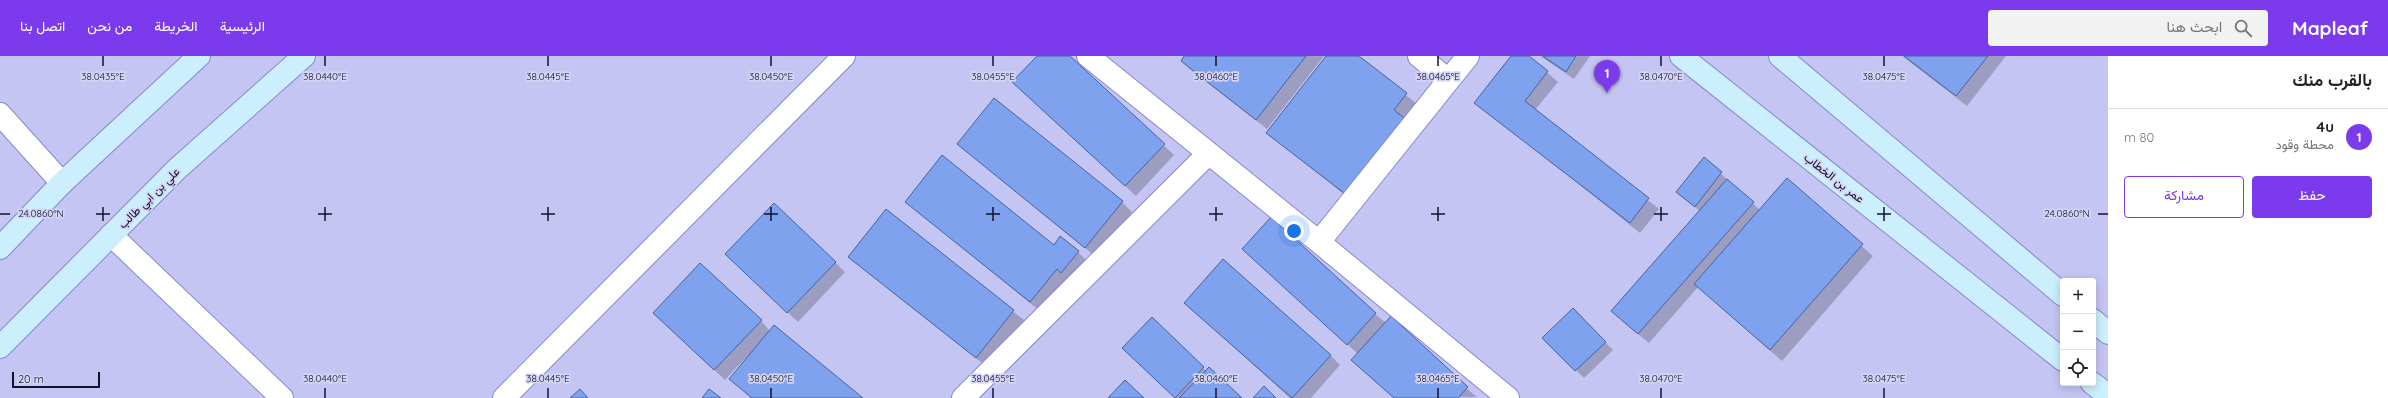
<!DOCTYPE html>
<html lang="ar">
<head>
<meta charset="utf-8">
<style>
	body { margin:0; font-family:Quicksand,Vazirmatn,sans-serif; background:#f2f2f2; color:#222; direction:rtl }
	.controls { position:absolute; right:12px; bottom:12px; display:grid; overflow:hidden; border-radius:4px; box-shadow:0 2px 10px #0003 }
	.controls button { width:36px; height:36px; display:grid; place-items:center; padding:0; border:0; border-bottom:1px solid #e0e0e0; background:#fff; color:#222; font:20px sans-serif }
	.scale { position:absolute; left:12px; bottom:10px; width:88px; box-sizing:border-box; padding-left:4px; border:2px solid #14112d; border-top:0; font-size:11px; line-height:14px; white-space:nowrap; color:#14112d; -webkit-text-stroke:3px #d4d4f3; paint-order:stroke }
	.you { position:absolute; left:1294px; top:175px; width:14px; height:14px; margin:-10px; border:3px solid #fff; border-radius:50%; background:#1a73e8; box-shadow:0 0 0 6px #1a73e833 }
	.badge { display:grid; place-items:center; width:26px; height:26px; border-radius:50%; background:#7c3aed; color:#fff; font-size:13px; font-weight:700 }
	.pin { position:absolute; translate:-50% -33px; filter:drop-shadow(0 1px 2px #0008) }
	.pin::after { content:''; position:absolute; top:21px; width:14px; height:12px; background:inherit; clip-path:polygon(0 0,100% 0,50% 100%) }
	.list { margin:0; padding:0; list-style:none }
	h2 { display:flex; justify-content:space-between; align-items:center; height:52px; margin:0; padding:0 16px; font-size:17px }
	h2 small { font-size:13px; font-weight:400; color:#767676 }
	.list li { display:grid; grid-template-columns:26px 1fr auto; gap:12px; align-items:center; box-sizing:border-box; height:56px; padding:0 16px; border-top:1px solid #e0e0e0 }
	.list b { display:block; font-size:15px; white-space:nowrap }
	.list p { margin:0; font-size:13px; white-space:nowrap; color:#767676 }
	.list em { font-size:13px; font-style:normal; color:#767676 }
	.actions { display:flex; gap:8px; padding:12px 16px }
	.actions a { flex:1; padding:9px 0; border:1px solid #7c3aed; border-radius:4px; text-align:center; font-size:14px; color:#7c3aed }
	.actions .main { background:#7c3aed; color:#fff }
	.icon { flex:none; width:22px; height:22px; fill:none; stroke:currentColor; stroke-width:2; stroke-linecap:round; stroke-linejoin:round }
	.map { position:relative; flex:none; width:2108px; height:342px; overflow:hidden; direction:ltr }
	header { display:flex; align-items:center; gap:24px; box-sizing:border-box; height:56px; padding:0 20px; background:#7c3aed; color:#fff }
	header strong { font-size:19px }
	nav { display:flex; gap:22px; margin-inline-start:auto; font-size:14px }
	.search { width:280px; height:36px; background:#f2f2f2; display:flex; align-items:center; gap:10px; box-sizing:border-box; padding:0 14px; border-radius:4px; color:#767676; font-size:15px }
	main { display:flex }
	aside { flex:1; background:#fff }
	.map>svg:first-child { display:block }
</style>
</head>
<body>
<header>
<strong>Mapleaf</strong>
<div class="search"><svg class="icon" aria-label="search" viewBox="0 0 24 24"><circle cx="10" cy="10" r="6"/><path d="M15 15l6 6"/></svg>ابحث هنا</div>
<nav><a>الرئيسية</a><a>الخريطة</a><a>من نحن</a><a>اتصل بنا</a></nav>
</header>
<main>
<aside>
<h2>بالقرب منك<small></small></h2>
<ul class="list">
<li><span class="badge">1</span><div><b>4u</b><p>محطة وقود</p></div><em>80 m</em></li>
</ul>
<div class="actions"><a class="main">حفظ</a><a>مشاركة</a></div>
</aside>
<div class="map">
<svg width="2108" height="342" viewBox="0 0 2108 342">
	<rect width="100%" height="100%" fill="#c5c5f3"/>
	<path fill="#0003" d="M1038 0H1068L1174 99 1136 140 1024 36Z
		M1186 0H1324L1267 73 1192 15 1182 5Z
		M1327 0H1357L1417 48 1355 147 1267 77Z
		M1512 0H1528L1558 26 1535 54 1659 153 1640 177 1476 46Z
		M1540 0H1590L1574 23Z
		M1902 0H2006L1967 50Z
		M958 88 1122 146 1132 156 1096 201Z
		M1704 102 1760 154 1787 124 1873 200 1782 305 1698 231 1649 287 1622 265 1700 155 1677 136Z
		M906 146 1078 196 1088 206 1041 256Z
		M886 154 1024 264 987 311 849 201Z
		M1254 203 1375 258 1477 341 1394 342 1358 298Z
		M835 206 845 216 798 266 736 208Z
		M1185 247 1330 299 1340 309 1311 342H1290Z
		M1573 254 1613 294 1584 322 1544 282Z
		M1152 263 1206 315 1240 342H1176L1132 300Z
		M761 265 770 275 862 342H751L730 323 748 299 725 324 664 267Z"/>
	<path fill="#7fa2ef" stroke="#4662a1" d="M1037 0H1070L1165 88 1125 130 1012 26Z
		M1184 0H1306L1256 64 1181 5Z
		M1326 0H1359L1407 37 1394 54 1404 62 1344 137 1266 77Z
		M1511 0H1529L1548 15 1525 45 1649 142 1630 167 1474 47Z
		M1543 0H1576L1566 16Z
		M1904 0H1988L1956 40Z
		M994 42 1123 145 1085 192 957 88Z
		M942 99 1054 189 1060 180 1079 195 1061 217 1057 213 1030 246 905 146Z
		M1704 101 1722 116 1695 151 1676 136Z
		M1787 122 1863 188 1770 294 1694 228Z
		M1727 123 1754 146 1638 278 1611 255Z
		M774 147 836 206 787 257 725 198Z
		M886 153 1014 254 976 302 848 201Z
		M1271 161 1376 257 1347 289 1242 193Z
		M1223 203 1331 299 1292 342 1184 247Z
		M700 207 762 264 714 314 653 257Z
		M1573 252 1606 286 1575 315 1542 282Z
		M1391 260 1468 331 1458 342H1394L1351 304Z
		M1152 261 1204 311 1175 342 1122 292Z
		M774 269 863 342H752L729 323Z
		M1209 311 1242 342H1179Z
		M1125 324 1144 342H1108Z
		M1264 330 1276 342H1253Z
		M580 333 588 342H570Z
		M709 333 721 342H702Z"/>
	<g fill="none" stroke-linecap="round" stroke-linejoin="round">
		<g stroke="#8986ce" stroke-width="24">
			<path id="street" d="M1088 0 1319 186 1508 342
				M1419 0 1448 24
				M0 58 62 127
				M111 179 282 342
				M1319 186 1468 0
				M504 342 844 0
				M963 342 1208 98"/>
		</g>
		<g stroke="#8986ce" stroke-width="24">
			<path id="secondary" d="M1681 0 2063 304
				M1780 0 2063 239
				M0 192 62 127 199 0
				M2093 264 2108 277
				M0 291 177 113 304 0
				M2092 327 2108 339"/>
		</g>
		<use href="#street" stroke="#fff" stroke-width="22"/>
		<use href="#secondary" stroke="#cbeffc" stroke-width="22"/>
	</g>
	<path fill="none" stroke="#14112d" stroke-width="1.5" d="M103 0V10M325 0V10M548 0V10M771 0V10M993 0V10M1216 0V10M1438 0V10M1661 0V10M1884 0V10M103 151V165M325 151V165M548 151V165M771 151V165M993 151V165M1216 151V165M1438 151V165M1661 151V165M1884 151V165M0 158H10M96 158H110M318 158H332M541 158H555M764 158H778M986 158H1000M1209 158H1223M1431 158H1445M1654 158H1668M1877 158H1891M2098 158H2108M325 332V342M548 332V342M771 332V342M993 332V342M1216 332V342M1438 332V342M1661 332V342M1884 332V342"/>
	<g text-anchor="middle" stroke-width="3.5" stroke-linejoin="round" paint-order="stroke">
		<g font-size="12" fill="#14112d" stroke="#d4d4f3">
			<text transform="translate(1834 122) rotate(38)" y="4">عمر بن الخطاب</text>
			<text transform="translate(149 142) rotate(-45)" y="4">علي بن ابي طالب</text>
		</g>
	</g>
	<g font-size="10" text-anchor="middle" fill="#14112d" stroke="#d4d4f3" stroke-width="3.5" stroke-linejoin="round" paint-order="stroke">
		<text x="103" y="24">38.0435°E</text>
		<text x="325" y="24">38.0440°E</text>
		<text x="548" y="24">38.0445°E</text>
		<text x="771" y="24">38.0450°E</text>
		<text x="993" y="24">38.0455°E</text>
		<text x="1216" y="24">38.0460°E</text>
		<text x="1438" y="24">38.0465°E</text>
		<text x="1661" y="24">38.0470°E</text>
		<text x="1884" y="24">38.0475°E</text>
		<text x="41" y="161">24.0860°N</text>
		<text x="2067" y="161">24.0860°N</text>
		<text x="325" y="326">38.0440°E</text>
		<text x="548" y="326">38.0445°E</text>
		<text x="771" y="326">38.0450°E</text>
		<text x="993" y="326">38.0455°E</text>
		<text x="1216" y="326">38.0460°E</text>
		<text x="1438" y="326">38.0465°E</text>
		<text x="1661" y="326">38.0470°E</text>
		<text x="1884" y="326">38.0475°E</text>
	</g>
</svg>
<div class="controls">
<button>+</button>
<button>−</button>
<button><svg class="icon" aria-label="locate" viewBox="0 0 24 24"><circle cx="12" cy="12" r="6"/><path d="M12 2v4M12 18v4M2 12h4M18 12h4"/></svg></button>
</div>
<div class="scale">20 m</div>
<div class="you"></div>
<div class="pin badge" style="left:1607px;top:37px">1</div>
</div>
</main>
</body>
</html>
